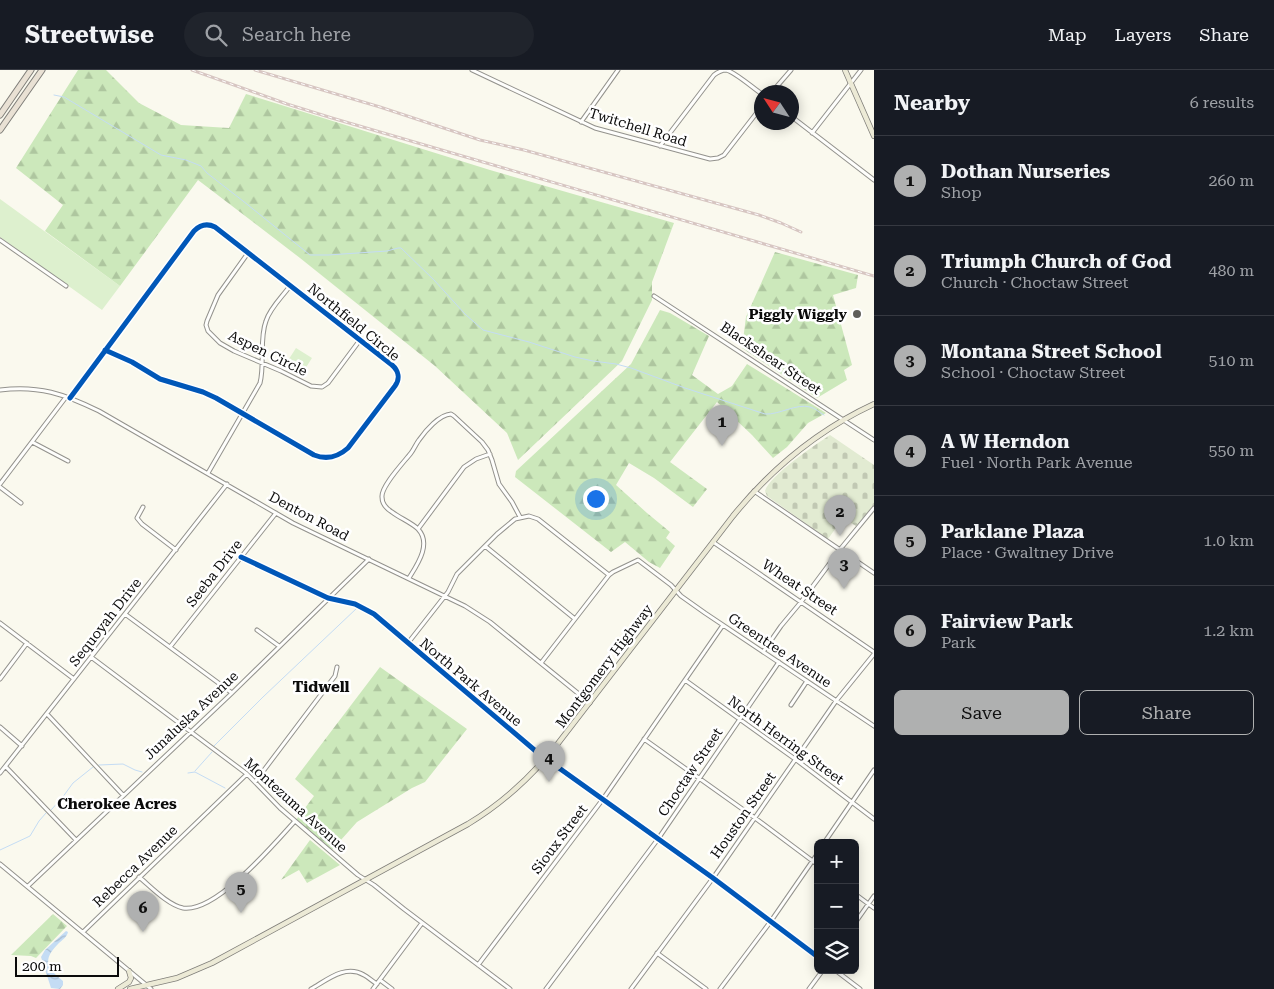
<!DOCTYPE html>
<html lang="en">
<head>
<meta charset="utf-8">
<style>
	body { margin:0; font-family:"Roboto Serif",serif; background:#20242c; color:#f1f3f6 }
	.controls { position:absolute; right:15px; bottom:15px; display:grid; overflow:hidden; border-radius:8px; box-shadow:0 2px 12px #0003 }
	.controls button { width:45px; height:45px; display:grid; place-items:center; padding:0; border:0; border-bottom:1px solid #363941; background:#171b24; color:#f1f3f6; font:25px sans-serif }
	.compass { position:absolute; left:754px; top:15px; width:45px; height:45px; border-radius:50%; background:#171b24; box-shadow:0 2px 12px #0003; rotate:306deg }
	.scale { position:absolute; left:15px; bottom:12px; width:104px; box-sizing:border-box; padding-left:5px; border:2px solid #0b0b0b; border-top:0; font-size:14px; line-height:18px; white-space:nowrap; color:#0b0b0b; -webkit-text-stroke:4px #fff; paint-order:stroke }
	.you { position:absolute; left:595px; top:428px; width:18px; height:18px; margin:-12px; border:4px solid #fff; border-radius:50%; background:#1a73e8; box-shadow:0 0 0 8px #1a73e833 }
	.badge { display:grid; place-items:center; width:32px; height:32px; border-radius:50%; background:#afb0b0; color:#111; font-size:16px; font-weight:700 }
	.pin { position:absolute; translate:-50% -41px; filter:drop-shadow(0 1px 2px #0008) }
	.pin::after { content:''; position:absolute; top:26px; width:18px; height:15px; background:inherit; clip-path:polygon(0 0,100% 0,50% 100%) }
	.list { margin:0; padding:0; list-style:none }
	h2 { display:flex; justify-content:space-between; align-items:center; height:65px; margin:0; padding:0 20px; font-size:21px }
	h2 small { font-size:16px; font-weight:400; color:#9ea1a6 }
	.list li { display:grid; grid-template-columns:32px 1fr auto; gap:15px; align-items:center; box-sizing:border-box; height:90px; padding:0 20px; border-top:1px solid #363941 }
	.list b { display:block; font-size:19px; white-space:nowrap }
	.list p { margin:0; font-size:16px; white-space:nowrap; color:#9ea1a6 }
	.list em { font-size:16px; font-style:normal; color:#9ea1a6 }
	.actions { display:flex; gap:10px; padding:15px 20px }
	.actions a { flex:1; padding:11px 0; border:1px solid #afb0b0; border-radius:8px; text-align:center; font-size:18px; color:#afb0b0 }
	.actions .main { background:#afb0b0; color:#111 }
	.icon { flex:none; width:28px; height:28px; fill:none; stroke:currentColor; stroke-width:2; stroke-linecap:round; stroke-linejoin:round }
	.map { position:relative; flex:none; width:874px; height:919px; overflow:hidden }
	header { display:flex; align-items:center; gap:30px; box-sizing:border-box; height:70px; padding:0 25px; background:#171b24; border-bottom:1px solid #363941 }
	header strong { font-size:24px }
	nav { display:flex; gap:28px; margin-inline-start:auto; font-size:18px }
	.search { width:350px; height:45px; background:#20242c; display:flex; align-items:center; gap:12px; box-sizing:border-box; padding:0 18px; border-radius:28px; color:#9ea1a6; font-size:19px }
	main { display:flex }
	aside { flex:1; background:#171b24 }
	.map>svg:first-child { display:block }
</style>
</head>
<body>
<header>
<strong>Streetwise</strong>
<div class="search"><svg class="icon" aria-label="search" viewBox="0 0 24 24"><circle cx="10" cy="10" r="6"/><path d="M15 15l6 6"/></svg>Search here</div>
<nav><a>Map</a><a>Layers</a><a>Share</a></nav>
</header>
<main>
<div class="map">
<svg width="874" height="919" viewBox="0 0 874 919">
	<defs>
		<pattern id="forest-firs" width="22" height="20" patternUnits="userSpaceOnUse" patternTransform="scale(1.25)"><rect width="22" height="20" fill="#cce8bb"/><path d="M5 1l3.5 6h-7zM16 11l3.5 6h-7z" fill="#aec69f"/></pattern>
		<pattern id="cemetery-stones" width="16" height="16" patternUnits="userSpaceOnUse" patternTransform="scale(1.25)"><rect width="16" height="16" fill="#e2ebd2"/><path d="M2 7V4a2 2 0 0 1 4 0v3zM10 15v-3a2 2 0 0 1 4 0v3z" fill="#c1c8b3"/></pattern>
		<pattern id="water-waves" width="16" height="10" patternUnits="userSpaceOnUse" patternTransform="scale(1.25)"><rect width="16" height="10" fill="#c4dcf4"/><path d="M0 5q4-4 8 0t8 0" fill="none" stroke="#a7bbd0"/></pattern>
	</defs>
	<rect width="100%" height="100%" fill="#faf9ee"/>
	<path fill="#ddf0ce" d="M0 129 120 216 102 240 0 167Z
		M296 278 312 288 303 302 287 292Z"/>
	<path fill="url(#forest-firs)" d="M78 0H106L139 33 181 55 229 58 246 24 490 100 674 153 652 212V230L622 291 518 390 507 363 435 296 300 188 198 110 120 216 45 161 63 135 16 98Z
		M775 182 858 205 856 218 833 225 852 295 844 300 847 310 817 328 742 278 746 247Z
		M660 240 670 243 709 266 692 305 718 324 732 316 747 294 826 343 808 353 787 377 773 388 752 365 717 332 670 392 707 419 693 437 654 408 629 393 616 415 647 443 670 462 666 468 675 476 660 498 649 492 625 472 611 482 515 407 516 401 631 294Z
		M380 597 467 659 425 712 412 718 357 752 332 780 296 750 314 726 295 709Z
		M310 770 340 795 307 813 299 800 281 810Z
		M53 844 67 856 36 888 31 886 11 885Z"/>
	<path fill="url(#cemetery-stones)" d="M830 365 874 395V435L856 456 843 448 828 469 767 426 765 421C769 406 816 374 830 365Z"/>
	<path fill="url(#water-waves)" d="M66 861 68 862C67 867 62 870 58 874 42 890 47 898 63 911V915L60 919 51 918 41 887 45 880Z"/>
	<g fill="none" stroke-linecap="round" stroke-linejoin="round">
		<path stroke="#c4dcf4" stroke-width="1" d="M54 25 64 27 161 85 186 90 201 96 207 103 243 131 310 185H328L387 181 398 178H401L434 210 465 244 483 260 529 272 575 287 593 291 616 294 631 298 685 318 765 344C779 345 797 333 810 337 815 338 820 343 824 345
			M214 676 263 627 357 538
			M99 695 123 694 135 700 142 702
			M195 701 212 682
			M188 703 195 702 225 718
			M51 740 62 728 73 713 93 697
			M0 780 30 766 39 751 46 743"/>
		<g stroke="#93928d" stroke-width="5">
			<path id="minor" d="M472 0 595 58 710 89 718 88 724 85 762 36
				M772 22 791 0
				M792 47 874 110
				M581 52 618 0
				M812 63 861 0
				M660 76 714 5C718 2 721 0 726 0 734 1 754 19 762 24
				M0 170 66 216
				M248 183 218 225 207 251 206 255 208 261 220 273 234 281 281 301 311 316 322 317 328 313 360 270
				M654 226 874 370
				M0 320C39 315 64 324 99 341L293 453 465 536 490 552 590 633
				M70 328 194 161C200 155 207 153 215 157L392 295C399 301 400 309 395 316L348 378C338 387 327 390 314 385L216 328 203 322 160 309 132 292 105 280
				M32 372 68 391
				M208 403 260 313C265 294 259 269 266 251 270 238 282 227 290 216
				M0 414 66 327
				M0 417 21 433
				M754 421 874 503
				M143 437 137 448 142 454 176 480
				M418 459 464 397 476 389 490 384
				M713 472 874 582
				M485 476 575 549
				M241 487 328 528 355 534 374 544 538 683 713 808 818 887
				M409 508C417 495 432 474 418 459 412 453 400 448 392 442 387 439 382 434 382 427 381 416 404 392 411 383 414 379 416 374 419 370 426 360 439 345 451 344L454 346 482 372 488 380 492 390 499 414 512 432 520 447
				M125 544 232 623
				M0 553 74 609
				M257 560 279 576
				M408 573 448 522 457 504 497 464 515 449 529 446 538 449 609 505
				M170 577 276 443
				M763 582 781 556 801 532 842 477 874 438
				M91 587 247 704 280 738 358 805 374 815 404 839 510 919
				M541 593 609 505 613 502 638 490 671 515 681 526 705 543 874 656
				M0 609 27 573
				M685 610 795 689 874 749
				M791 635 807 611
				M47 644 123 725
				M0 657 22 676
				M644 669 755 748 818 795
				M6 697 76 770
				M0 703 227 414
				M255 712 335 606 337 597
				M824 773 874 700
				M0 794 151 919
				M139 807C151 817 168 835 183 838 216 843 274 774 295 751
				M28 816 232 623 369 489
				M855 824 874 838
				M855 853 874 826
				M83 862 247 704
				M657 883 706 919
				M478 895 603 729 723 555
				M835 900 860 919
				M380 910 392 919
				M311 919C327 910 345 894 364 905 368 907 372 911 377 914
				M373 919 422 853
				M546 919 658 769 779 592
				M631 919 713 808 836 631 874 584
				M720 919 771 851 818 783
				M809 919 823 900"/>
		</g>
		<g stroke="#807f7a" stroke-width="6">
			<path id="major" d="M845 0 874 66
				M118 919 129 912 131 908 129 901
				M130 919 177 908 212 893 468 754C503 733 531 707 556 676L733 446C772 398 818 360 874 334"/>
		</g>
		<g stroke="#807f7a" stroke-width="7">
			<path id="highway" d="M0 45 31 0
				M0 60 42 0"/>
		</g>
		<use href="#minor" stroke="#fefefc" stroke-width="3"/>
		<use href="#major" stroke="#ecead6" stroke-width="4.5"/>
		<use href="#highway" stroke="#e9e1d4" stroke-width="5"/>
		<g stroke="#d7c6c2" stroke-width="3">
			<path id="rail" d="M192 0 287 34 332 48 874 206
				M255 0 380 37 480 70 524 80 759 145 781 153 801 162"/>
		</g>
		<use href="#rail" stroke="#fff" stroke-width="1" stroke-dasharray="4" stroke-linecap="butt"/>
		<g stroke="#fff" stroke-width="8">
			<path id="cycleway" d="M70 328 194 161C200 155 207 153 215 157L392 295C399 301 400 309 395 316L348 378C338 387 327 390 314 385L216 328 203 322 160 309 132 292 105 280
				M241 487 328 528 355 534 374 544 538 683 713 808 818 887"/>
		</g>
		<use href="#cycleway" stroke="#0057b8" stroke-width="5"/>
	</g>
	<circle fill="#5f5e5a" stroke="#fff" stroke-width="2" cx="857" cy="244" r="5"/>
	<g text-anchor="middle" stroke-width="5" stroke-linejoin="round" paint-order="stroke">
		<g font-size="14" fill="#0b0b0b" stroke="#fff">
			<text transform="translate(638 57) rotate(17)" y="5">Twitchell Road</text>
			<text transform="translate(354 252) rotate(39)" y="5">Northfield Circle</text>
			<text transform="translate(268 283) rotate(26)" y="5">Aspen Circle</text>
			<text transform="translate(771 288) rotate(34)" y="5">Blackshear Street</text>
			<text transform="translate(309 446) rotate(28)" y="5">Denton Road</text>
			<text transform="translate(214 503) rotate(-52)" y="5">Seeba Drive</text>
			<text transform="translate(800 517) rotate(34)" y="5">Wheat Street</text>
			<text transform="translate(105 552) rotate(-52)" y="5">Sequoyah Drive</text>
			<text transform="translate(780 580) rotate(34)" y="5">Greentree Avenue</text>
			<text transform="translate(604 596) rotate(-53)" y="5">Montgomery Highway</text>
			<text transform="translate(471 612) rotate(40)" y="5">North Park Avenue</text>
			<text transform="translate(191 645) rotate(-43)" y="5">Junaluska Avenue</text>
			<text transform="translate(786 670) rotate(36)" y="5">North Herring Street</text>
			<text transform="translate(690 702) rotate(-56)" y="5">Choctaw Street</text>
			<text transform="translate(296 735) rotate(42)" y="5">Montezuma Avenue</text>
			<text transform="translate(743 745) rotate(-55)" y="5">Houston Street</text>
			<text transform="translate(559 769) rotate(-53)" y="5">Sioux Street</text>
			<text transform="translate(135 796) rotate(-44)" y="5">Rebecca Avenue</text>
		</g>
		<g font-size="14" font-weight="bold" fill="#0b0b0b" stroke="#fff" text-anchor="end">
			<text x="847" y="249">Piggly Wiggly</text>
		</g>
		<g font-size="15" font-weight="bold" fill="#0b0b0b" stroke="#fff">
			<text x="321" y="622">Tidwell</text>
			<text x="117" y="739">Cherokee Acres</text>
		</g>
	</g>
</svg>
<div class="controls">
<button>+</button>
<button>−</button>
<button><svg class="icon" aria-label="layers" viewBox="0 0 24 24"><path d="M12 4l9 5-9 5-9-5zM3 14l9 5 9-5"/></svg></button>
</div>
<svg class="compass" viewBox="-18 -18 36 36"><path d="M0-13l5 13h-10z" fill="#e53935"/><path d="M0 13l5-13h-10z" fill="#9ea1a6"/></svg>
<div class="scale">200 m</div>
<div class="you"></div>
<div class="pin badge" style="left:722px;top:376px">1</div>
<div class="pin badge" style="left:840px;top:466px">2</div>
<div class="pin badge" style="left:844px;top:519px">3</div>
<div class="pin badge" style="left:549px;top:712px">4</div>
<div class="pin badge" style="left:241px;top:843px">5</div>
<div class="pin badge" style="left:143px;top:862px">6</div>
</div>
<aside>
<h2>Nearby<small>6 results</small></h2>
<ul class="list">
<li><span class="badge">1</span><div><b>Dothan Nurseries</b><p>Shop</p></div><em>260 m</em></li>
<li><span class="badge">2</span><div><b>Triumph Church of God</b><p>Church · Choctaw Street</p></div><em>480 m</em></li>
<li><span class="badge">3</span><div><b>Montana Street School</b><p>School · Choctaw Street</p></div><em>510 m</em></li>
<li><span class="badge">4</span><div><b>A W Herndon</b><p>Fuel · North Park Avenue</p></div><em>550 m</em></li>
<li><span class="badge">5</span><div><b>Parklane Plaza</b><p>Place · Gwaltney Drive</p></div><em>1.0 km</em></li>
<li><span class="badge">6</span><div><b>Fairview Park</b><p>Park</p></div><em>1.2 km</em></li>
</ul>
<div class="actions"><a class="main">Save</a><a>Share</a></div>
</aside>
</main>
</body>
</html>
